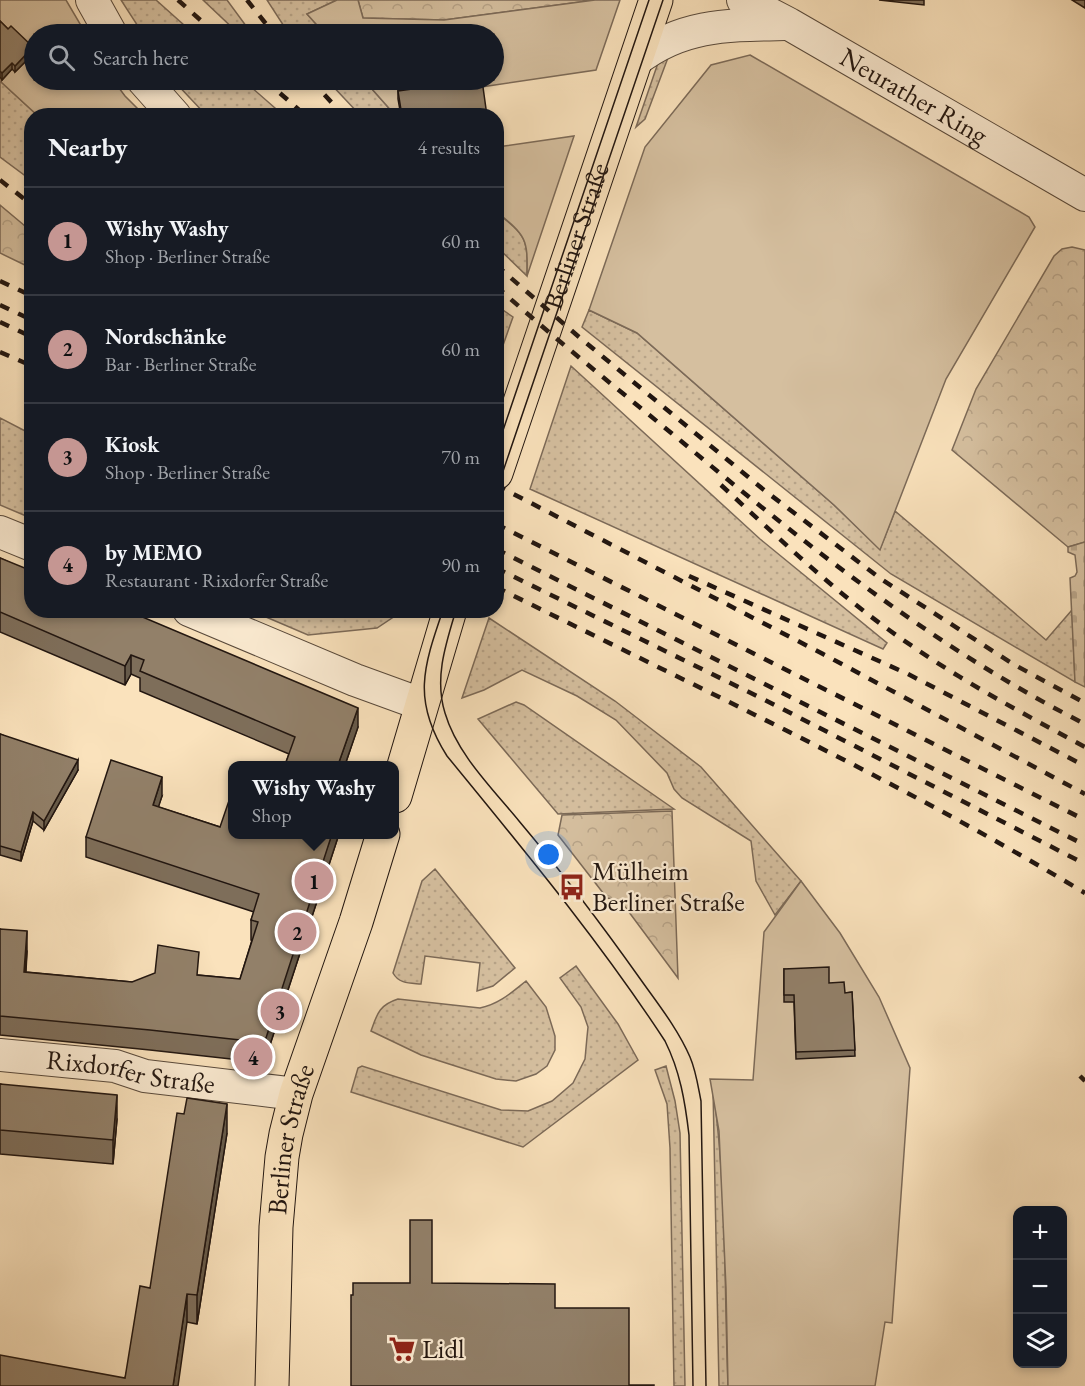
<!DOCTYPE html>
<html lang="en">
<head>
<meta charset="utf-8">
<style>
	body { margin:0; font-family:"EB Garamond",serif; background:#20242c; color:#f1f3f6 }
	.controls { position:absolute; right:18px; bottom:18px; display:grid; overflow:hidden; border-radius:12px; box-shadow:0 3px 9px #0003 }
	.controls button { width:54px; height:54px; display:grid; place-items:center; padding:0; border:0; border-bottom:2px solid #363941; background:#171b24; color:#f1f3f6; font:30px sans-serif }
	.you { position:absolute; left:549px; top:855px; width:21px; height:21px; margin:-15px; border:4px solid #fff; border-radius:50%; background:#1a73e8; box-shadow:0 0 0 9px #1a73e833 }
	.badge { display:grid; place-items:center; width:39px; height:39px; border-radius:50%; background:#c59692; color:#111; font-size:20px; font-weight:700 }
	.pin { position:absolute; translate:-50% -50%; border:3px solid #fff; box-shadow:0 2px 6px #0006 }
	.popup { position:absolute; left:228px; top:761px; width:171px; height:78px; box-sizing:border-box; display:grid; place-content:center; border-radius:12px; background:#171b24; filter:drop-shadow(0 2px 4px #0005); font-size:20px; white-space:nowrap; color:#9ea1a6 }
	.popup b { font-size:22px; color:#f1f3f6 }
	.popup::after { content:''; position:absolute; left:50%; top:100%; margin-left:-12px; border:12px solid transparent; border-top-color:#171b24 }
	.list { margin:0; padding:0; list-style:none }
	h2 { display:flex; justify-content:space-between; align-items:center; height:78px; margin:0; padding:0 24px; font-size:26px }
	h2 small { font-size:20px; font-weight:400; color:#9ea1a6 }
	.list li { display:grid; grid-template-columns:39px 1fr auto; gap:18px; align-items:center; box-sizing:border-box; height:108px; padding:0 24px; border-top:2px solid #363941 }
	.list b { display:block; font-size:22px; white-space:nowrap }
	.list p { margin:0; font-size:20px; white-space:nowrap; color:#9ea1a6 }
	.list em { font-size:20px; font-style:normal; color:#9ea1a6 }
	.icon { flex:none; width:33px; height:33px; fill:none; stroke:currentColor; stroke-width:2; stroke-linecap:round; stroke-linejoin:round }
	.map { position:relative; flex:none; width:1085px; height:1386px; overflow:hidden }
	.search { position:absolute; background:#171b24; box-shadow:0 3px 9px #0003; left:24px; top:24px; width:480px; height:66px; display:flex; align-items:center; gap:15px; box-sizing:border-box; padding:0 21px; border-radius:33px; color:#9ea1a6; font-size:22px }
	.panel { position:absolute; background:#171b24; box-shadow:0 3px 9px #0003; left:24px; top:108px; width:480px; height:510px; border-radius:24px }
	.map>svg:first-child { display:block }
</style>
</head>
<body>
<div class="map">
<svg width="1085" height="1386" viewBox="0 0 1085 1386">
	<defs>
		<pattern id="grass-dots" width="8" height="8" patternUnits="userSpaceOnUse" patternTransform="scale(1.5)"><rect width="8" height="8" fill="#d5bf9f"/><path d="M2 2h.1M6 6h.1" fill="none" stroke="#b7a388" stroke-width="1.8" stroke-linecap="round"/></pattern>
		<pattern id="forest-crowns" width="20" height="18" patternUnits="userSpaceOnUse" patternTransform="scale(1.5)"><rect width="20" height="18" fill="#d5bf9f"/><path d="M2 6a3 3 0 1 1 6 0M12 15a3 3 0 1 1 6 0" fill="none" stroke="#b7a388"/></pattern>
		<pattern id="cemetery-stones" width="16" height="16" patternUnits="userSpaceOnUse" patternTransform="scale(1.5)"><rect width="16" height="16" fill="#d5bf9f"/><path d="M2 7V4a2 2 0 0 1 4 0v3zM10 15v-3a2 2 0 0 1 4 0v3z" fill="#b7a388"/></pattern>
	</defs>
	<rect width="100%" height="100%" fill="#fae2bc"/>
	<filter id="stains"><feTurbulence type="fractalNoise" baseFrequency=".00333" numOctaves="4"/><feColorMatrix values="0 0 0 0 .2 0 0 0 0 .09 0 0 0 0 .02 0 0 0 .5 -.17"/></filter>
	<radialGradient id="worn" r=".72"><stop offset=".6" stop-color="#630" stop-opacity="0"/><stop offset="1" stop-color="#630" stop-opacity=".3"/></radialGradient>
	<path fill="url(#grass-dots)" stroke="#7c6a58" stroke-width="1.5" d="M121 0H156L194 34H143Z
		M203 0H227L252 34H239Z
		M267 0H337L307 14 325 34H289Z
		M669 55 645 119 636 127 658 63Z
		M173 80H243L283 115H206Z
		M327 80H364L395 115H360Z
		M0 81 37 115 32 116 31 180 0 157Z
		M496 212C526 236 528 238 527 276L497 247Z
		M497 306 513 317 502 348 497 353Z
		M589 310 637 333 834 505 880 549 895 511 1046 640 1072 610 1075 682 891 574 582 327Z
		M571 366 760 539 887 643 883 649 530 489Z
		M0 418 31 434V518L0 505Z
		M252 611H398L395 616 377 628 308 635Z
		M489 618 615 701 701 767 801 881 775 915 756 881 751 841 682 798 674 789 667 773 616 720 577 696 522 670 484 690 462 698Z
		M516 702 524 705 674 809 558 814 478 719Z
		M435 869 515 968 493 986 477 991 480 963 425 956 421 984C410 983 399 984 393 973L422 881Z
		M576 966 618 1024 638 1060 523 1147 351 1092 358 1068 362 1066 501 1110 528 1111 552 1101 573 1083 585 1059 587 1037 588 1027 581 1007 560 978Z
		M526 981 546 1007 555 1036V1050L547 1066 536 1074 516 1081 496 1079 421 1055 371 1031C377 1014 379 1005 398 999L480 1008C499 1004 511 993 526 981Z
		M666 1066 675 1101 680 1133 685 1386H674L670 1148 667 1104 655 1070Z
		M713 1089C727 1187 724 1287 728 1386H719Z"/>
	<path fill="url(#forest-crowns)" stroke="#7c6a58" stroke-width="1.5" d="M358 0H595L444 20 363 18Z
		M0 205 31 231V268L0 253Z
		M1072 247 1085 250V542L1068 547 952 450 976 389 1054 256 1062 249Z
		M672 811 678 978 620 900 607 898 558 835 562 815Z"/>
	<path fill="url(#cemetery-stones)" stroke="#7c6a58" stroke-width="1.5" d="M1085 542V687L1075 682 1070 578 1075 576 1077 572 1075 555 1068 552V547Z"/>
	<path fill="#d5bf9f" stroke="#7c6a58" stroke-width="1.5" d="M0 0H66L86 34H34V80H113L125 96 144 115H37L0 81Z
		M337 0H358L363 18 444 20 595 0H620L596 70 434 94 433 116 395 115 364 80H494V34H325L307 14Z
		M750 55 1029 217 1035 227 946 379 880 550 834 505 637 333 589 310 645 147 711 65Z
		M574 136 527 276C528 238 526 236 497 212V147Z
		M801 881 840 933 879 997 910 1068 892 1323 885 1322 875 1386H728L726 1288 719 1131 710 1079 753 1080 764 932Z"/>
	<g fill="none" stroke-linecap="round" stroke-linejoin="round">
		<g stroke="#58493b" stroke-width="34">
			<g id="minor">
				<path d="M92 0 111 34"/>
				<path id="s1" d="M743 0 789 24 1085 195"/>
				<path d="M636 60C682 24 729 25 785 24"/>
				<path d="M143 80 175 116"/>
				<path d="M0 532 32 545"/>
				<path d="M189 610 355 680 421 704"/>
				<path id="s2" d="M0 1055 115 1066 145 1076 296 1094"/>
			</g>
		</g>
		<g stroke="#221610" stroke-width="35">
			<g id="major">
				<path id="s3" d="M496 473 656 0"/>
				<path d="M395 796 450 610"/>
				<path id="s4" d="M272 1386 276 1227 282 1157 286 1134 296 1094 356 922 383 834"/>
			</g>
		</g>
		<use href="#minor" stroke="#fcecd3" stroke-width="32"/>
		<use href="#major" stroke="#fae2bc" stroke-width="33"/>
		<path stroke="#221610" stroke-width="1.5" d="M496 451 649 0
			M496 492 663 0
			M443 610C423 668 412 701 447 756 523 849 599 940 665 1041 680 1071 685 1101 689 1135L693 1386
			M456 610C446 643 434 678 445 713 457 754 492 788 519 821 562 872 602 925 641 980 658 1004 678 1029 690 1057 696 1071 698 1086 701 1101L706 1386"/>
		<path stroke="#221610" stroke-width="4.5" stroke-dasharray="10 10" stroke-linecap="butt" d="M178 0 216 34
			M247 0 274 34
			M265 80 306 116
			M311 80 344 116
			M0 180 32 205
			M496 265 579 337 764 490 881 579 1013 664 1085 703
			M0 281 32 296
			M496 286C556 340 619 390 681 441 807 546 937 649 1085 724
			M0 305 32 320
			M0 322 32 337
			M0 352 32 366
			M496 485 823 654 1085 794
			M721 485C782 541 843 600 912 646 967 684 1026 715 1085 747
			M496 524 1085 820
			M496 549 1085 845
			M496 568 765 700 1085 864
			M689 576 908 674 1085 766
			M496 587C694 686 896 779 1085 893
			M1080 1076 1085 1081"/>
	</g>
	<path fill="#7e6e5a" stroke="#221610" stroke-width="1.5" d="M879 0H924V5Z
		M1072 0H1085V8Z
		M0 21 33 54 15 72 12 69 2 80 0 77Z
		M398 91 487 116H401L398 99Z
		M0 558 358 727 345 765H285L289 754 140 691V678L131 674 125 685 0 632Z
		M0 734 78 770 44 830 33 821 21 861 0 855Z
		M162 796 158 807 220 827 339 834 266 1057 258 1062 150 1050 0 1035V929L27 951 26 972 132 982 198 975 240 979 252 940H251V920L254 912 86 857V837Z
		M784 969 829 983 845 993 852 992 855 1056 796 1059 794 1002H784Z
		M0 1084 117 1119 113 1164 0 1154Z
		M227 1133 197 1324 187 1322 125 1378 150 1288Z"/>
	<path fill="#665a4a" stroke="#221610" stroke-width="1.5" d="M33 47V54L15 72V66Z
		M12 63V69L2 80V73Z
		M131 655V674L125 685V666Z
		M358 708V727L345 765H338Z
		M78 760V770L44 830V821Z
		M162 777V796L153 824V805Z
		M33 812V821L21 861V852Z
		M332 834H339L266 1057 258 1062V1042Z
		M27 931V951L24 992V972Z
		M117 1095V1119L113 1164V1140Z
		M227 1104V1133L197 1324V1295Z
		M187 1294V1322L178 1386H173Z"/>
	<path fill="#928069" stroke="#221610" stroke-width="1.5" d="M0 21 8 29 11 26 33 47 15 66 12 63 2 73 0 71Z
		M476 80H482L487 116H455L454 109 410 116H402L398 91Z
		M0 558 32 571V610H126L358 708 338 765H285L295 737 140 671 144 660 131 655 125 666 0 612Z
		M0 734 78 760 44 821 33 812 21 852 0 846Z
		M111 760 162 777 153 805 220 827 233 789V834H332L266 1038 258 1042 150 1030 0 1016V929L27 931 24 972 132 982 155 973 158 945 199 952 197 975 240 979 258 922 251 920 259 894 86 837Z
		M829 967V983L844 982 845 993 852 992 855 1050 796 1052 794 995H784V969Z
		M0 1084 117 1095 113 1140 0 1130Z
		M187 1098 227 1104 197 1295 187 1294 173 1386H0V1355L125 1378 140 1286 150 1288 177 1113 184 1114Z
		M410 1220H432V1283L555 1284V1308H629V1385H654V1386H351V1295H353V1283H410Z"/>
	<defs>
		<g id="bus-bare" transform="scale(2.07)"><path d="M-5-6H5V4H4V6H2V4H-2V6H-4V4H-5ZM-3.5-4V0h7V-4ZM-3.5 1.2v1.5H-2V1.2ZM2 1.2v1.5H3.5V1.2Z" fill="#8f2418" stroke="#fcecd3" stroke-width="2.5" paint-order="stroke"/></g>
		<g id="supermarket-bare" transform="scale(2.07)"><path d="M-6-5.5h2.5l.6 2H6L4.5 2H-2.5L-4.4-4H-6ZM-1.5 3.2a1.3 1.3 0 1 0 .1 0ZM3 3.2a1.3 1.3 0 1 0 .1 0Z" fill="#8f2418" stroke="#fcecd3" stroke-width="2.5" paint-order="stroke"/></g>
	</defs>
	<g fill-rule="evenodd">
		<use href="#bus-bare" x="572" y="887"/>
		<use href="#supermarket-bare" x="402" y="1349"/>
	</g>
	<g text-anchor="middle" stroke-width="4.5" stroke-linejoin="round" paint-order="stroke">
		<g font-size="27" fill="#221610" stroke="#fcecd3">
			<text dy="9" stroke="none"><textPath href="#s1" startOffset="196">Neurather Ring</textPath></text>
			<text dy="9" stroke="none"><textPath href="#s3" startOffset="250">Berliner Straße</textPath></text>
			<text dy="9" stroke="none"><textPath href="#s2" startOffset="132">Rixdorfer Straße</textPath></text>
			<text dy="9" stroke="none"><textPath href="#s4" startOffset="248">Berliner Straße</textPath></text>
		</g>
		<g font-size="27" fill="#221610" stroke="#fcecd3" text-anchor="start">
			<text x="592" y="880">Mülheim<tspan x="592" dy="31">Berliner Straße</tspan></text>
			<text x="422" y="1358">Lidl</text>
		</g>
	</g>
	<rect width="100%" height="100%" filter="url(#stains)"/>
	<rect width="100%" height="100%" fill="url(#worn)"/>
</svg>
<div class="controls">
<button>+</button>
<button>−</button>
<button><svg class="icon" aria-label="layers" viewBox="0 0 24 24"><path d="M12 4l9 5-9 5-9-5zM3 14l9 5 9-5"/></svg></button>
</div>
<div class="you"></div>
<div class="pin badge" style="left:314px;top:881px">1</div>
<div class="popup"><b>Wishy Washy</b>Shop</div>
<div class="pin badge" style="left:297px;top:932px">2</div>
<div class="pin badge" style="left:280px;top:1011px">3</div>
<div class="pin badge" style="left:253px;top:1057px">4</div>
<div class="search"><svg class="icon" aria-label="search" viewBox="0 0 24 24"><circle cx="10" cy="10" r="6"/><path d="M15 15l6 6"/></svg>Search here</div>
<section class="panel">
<h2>Nearby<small>4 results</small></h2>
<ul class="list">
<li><span class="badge">1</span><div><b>Wishy Washy</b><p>Shop · Berliner Straße</p></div><em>60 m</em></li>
<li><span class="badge">2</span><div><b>Nordschänke</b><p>Bar · Berliner Straße</p></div><em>60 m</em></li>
<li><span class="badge">3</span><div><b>Kiosk</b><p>Shop · Berliner Straße</p></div><em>70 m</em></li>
<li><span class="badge">4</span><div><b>by MEMO</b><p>Restaurant · Rixdorfer Straße</p></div><em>90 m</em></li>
</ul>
</section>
</div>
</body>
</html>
